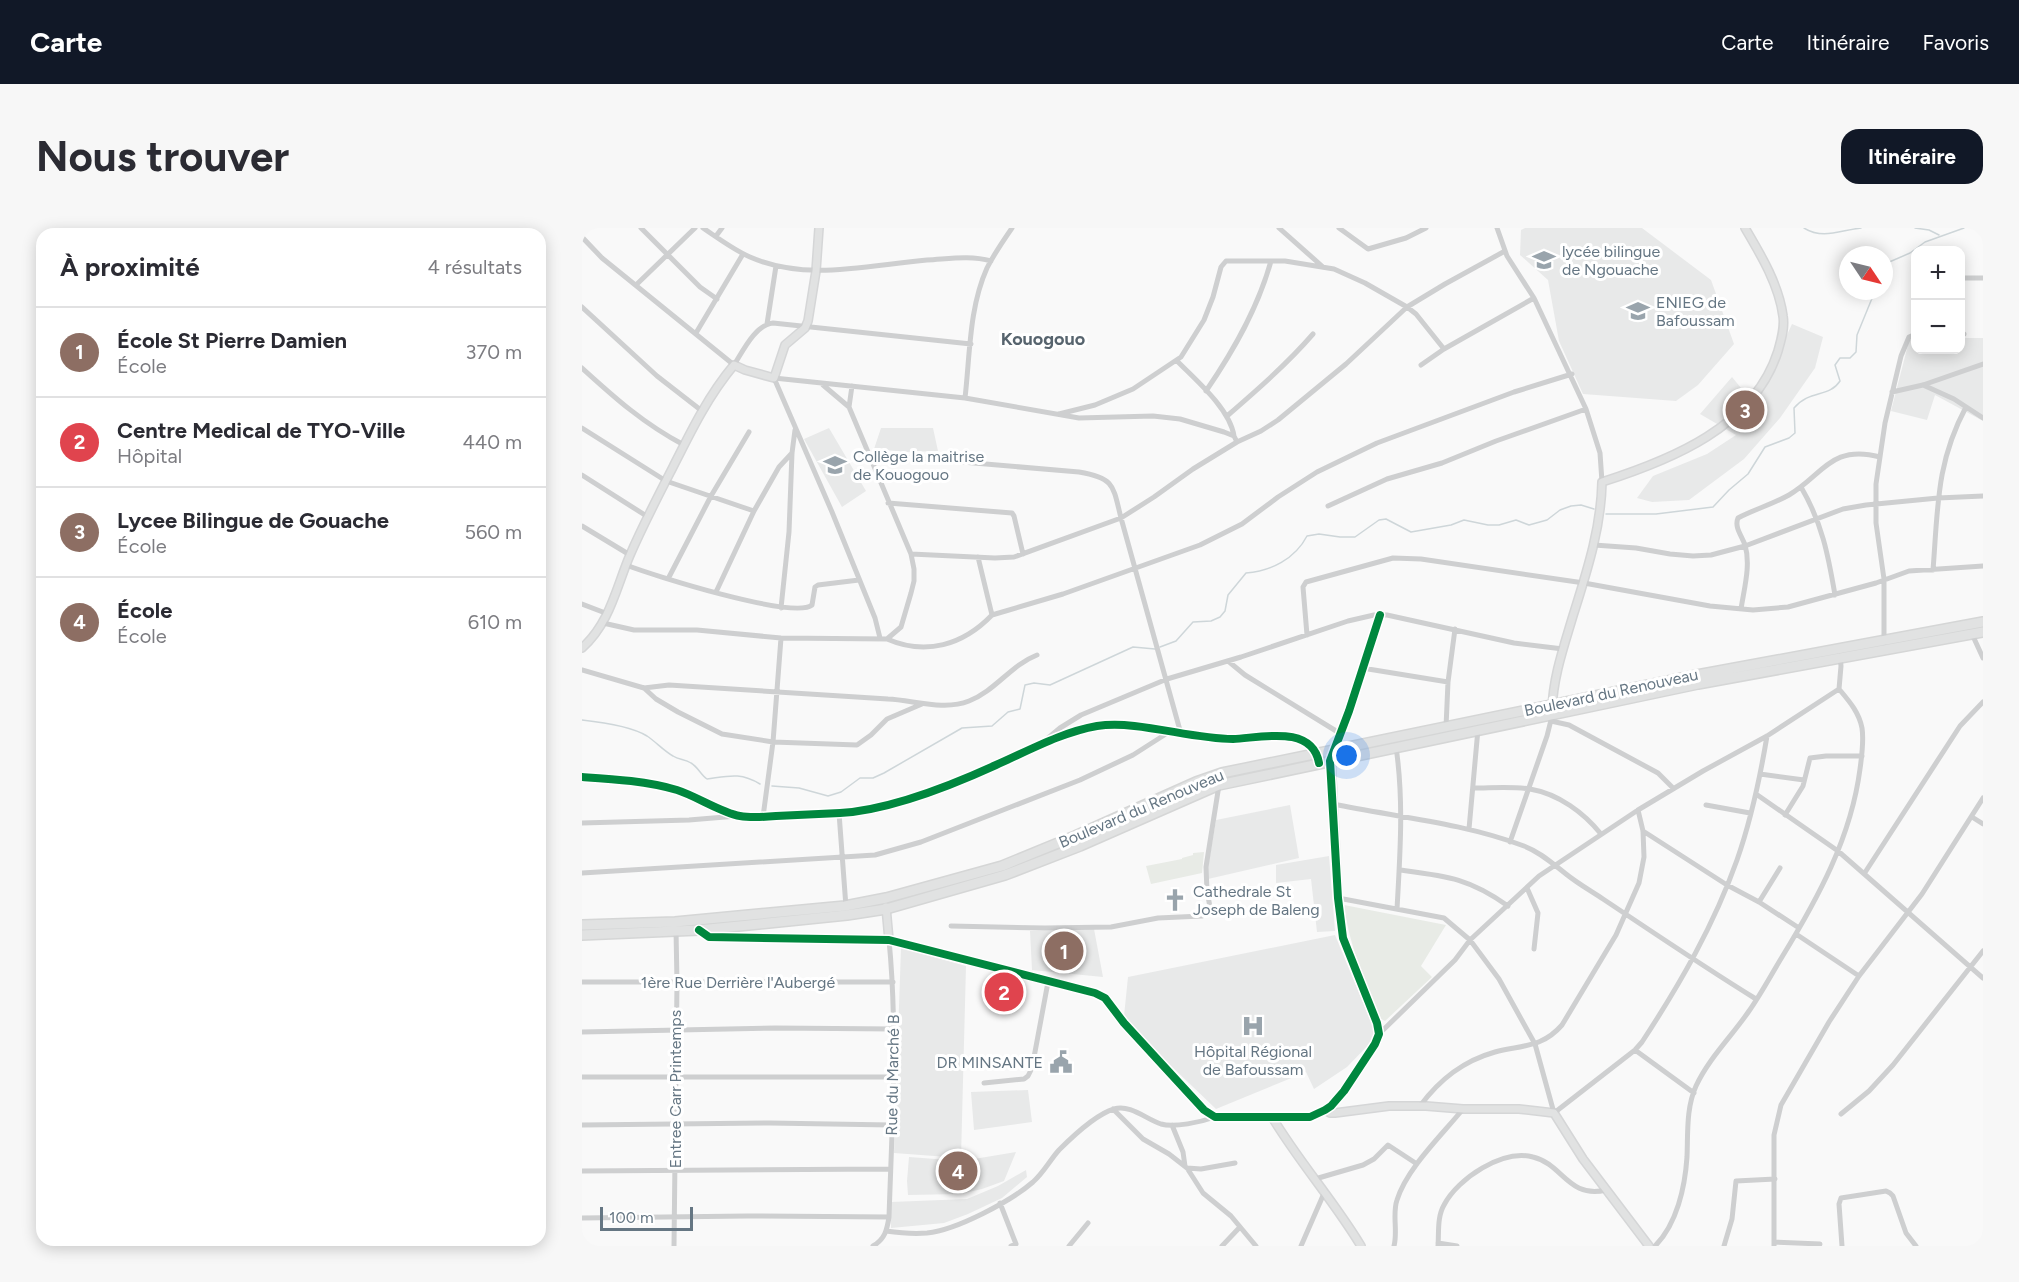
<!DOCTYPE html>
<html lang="fr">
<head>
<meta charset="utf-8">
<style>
	body { margin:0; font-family:Figtree,sans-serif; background:#f7f7f7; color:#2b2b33 }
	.controls { position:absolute; right:18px; top:18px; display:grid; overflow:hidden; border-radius:12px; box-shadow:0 3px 15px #0003 }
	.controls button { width:54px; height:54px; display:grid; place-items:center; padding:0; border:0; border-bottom:2px solid #e1e1e2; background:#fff; color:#2b2b33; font:30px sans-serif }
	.compass { position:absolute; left:1257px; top:18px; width:54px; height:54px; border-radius:50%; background:#fff; box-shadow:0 3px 15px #0003; rotate:125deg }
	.scale { position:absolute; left:18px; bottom:15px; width:93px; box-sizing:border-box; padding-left:6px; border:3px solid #657683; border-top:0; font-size:16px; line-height:21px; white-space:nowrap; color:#657683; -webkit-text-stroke:4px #fff; paint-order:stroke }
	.you { position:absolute; left:765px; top:528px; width:21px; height:21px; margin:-15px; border:4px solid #fff; border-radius:50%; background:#1a73e8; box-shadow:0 0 0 9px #1a73e833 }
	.badge { display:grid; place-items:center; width:39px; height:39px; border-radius:50%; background:#111827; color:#fff; font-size:20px; font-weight:700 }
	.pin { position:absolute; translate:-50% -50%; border:3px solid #fff; box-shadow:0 2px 6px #0006 }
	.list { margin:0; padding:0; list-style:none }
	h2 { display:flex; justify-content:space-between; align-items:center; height:78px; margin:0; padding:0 24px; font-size:26px }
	h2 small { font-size:20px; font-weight:400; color:#7c7c81 }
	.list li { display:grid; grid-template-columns:39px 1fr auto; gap:18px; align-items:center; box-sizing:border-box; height:90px; padding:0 24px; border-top:2px solid #e1e1e2 }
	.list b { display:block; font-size:22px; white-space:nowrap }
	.list p { margin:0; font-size:20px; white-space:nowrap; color:#7c7c81 }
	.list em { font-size:20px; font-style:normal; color:#7c7c81 }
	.map { position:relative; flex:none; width:1401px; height:1018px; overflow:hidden; border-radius:18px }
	header { display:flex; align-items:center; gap:36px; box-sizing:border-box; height:84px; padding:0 30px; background:#111827; color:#fff }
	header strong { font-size:28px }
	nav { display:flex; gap:33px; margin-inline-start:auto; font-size:21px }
	.intro { display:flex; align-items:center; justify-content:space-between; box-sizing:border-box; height:144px; padding:0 36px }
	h1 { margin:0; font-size:42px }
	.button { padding:15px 27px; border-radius:18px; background:#111827; color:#fff; font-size:21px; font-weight:700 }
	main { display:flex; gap:36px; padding:0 36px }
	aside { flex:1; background:#fff; border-radius:18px; box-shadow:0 3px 15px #0003 }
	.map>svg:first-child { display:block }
</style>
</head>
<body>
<header>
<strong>Carte</strong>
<nav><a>Carte</a><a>Itinéraire</a><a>Favoris</a></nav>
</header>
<div class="intro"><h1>Nous trouver</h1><a class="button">Itinéraire</a></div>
<main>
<aside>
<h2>À proximité<small>4 résultats</small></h2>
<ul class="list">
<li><span class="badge" style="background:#8d6e63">1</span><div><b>École St Pierre Damien</b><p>École</p></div><em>370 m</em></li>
<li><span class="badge" style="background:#e0444e">2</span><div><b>Centre Medical de TYO-Ville</b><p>Hôpital</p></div><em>440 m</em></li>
<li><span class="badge" style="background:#8d6e63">3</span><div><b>Lycee Bilingue de Gouache</b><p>École</p></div><em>560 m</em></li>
<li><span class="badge" style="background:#8d6e63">4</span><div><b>École</b><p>École</p></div><em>610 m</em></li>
</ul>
</aside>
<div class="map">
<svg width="1401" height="1018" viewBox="0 0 1401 1018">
	<rect width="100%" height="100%" fill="#f9f9f9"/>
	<path fill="#e8e9e9" d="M943 0H1060L1129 52 1152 116 1116 157 1094 173 1001 166 977 113 966 52 938 27 939 2Z
		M1210 96 1241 109 1233 140 1198 190 1162 231 1107 272 1070 274 1055 270 1071 248 1125 226 1154 207 1118 186 1150 149 1173 177Z
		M1331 110H1333L1334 122H1378L1379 110H1401V193L1353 167 1345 192 1309 183 1327 113Z
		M247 200 284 263 260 279 222 211Z
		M299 200H351L356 223 325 224 292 221Z
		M708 577 717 630 626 651V639L634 592Z
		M747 628 753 703 735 704 729 651 694 655V637Z
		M512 701 521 749 450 742 448 703Z
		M753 707 795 808 765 839 732 861 724 844 634 881 586 835 542 788 546 749Z
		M319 720 384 738 379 930 312 925Z
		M420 749 437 766 424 778 408 761Z
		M446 862 450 894 392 902 389 864Z
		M434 924 422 953 400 961 378 966 326 967 325 953 327 929 380 933Z
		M444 942 445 949 420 970 386 986 362 995 309 1000V974L385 971 416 958Z"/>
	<path fill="#e8ebe6" d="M622 624 620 645 569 656 564 638 600 631V630L611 627V625Z
		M762 677 864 697 839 738 850 749 803 793 799 791C783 755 767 717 762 677Z"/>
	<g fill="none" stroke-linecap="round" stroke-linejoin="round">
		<path stroke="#ced6d9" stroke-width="1.5" d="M1222 0C1241 12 1259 2 1279 0
			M1333 0 1347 2 1357 7
			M1302 39 1305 35 1328 25 1343 14 1382 0
			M1024 286H1074L1131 279 1147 262 1166 246 1183 219 1207 210 1213 205 1212 180C1228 161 1247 170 1258 153L1253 137 1258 130H1268L1274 124 1275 107 1293 63
			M578 419 594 413 611 394 629 393 638 389 643 383 646 367 664 345C689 343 713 331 725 308L737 306 758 309H773L797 292 804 291 829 304 869 297 882 292 906 297H917L934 292 947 297 965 292 978 282 989 278 999 277 1012 281
			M0 492C18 494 49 498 65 508 74 514 82 523 91 528 97 532 103 531 109 535 116 539 119 547 125 551 147 548 158 544 178 556
			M190 558 217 560 246 568 259 564 278 550H291L302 545 380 500 410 498 426 484 438 481 443 457 452 455 468 457 551 419 573 421"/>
		<g stroke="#d5d6d7" stroke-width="10">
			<path id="secondary" d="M0 420C28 395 34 360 48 327 61 297 76 268 91 239 109 203 126 168 152 137L163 142 192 150 203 117 223 100 226 93 234 43 237 0
				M970 482C971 450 981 421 990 391 1004 346 1019 302 1020 254 1089 232 1172 199 1196 123 1199 112 1203 100 1201 88 1197 57 1179 27 1163 0
				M304 679 307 712 513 765 523 770 542 795 622 882 633 889H728L743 882 749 878 762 863 793 816 797 806 795 795 761 710 756 670 749 532
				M743 882 748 885H753L807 878H844L881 881H937L972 885 1001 931 1067 1018
				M690 889C717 934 752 973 779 1018"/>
		</g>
		<g stroke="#d5d6d6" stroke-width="12">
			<path id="highway" d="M0 697 93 694 263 678 304 670 420 638 493 608 614 554 640 545 1115 447 1401 394
				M0 707 117 702 265 687 304 681 423 647 498 618 637 557 1116 456 1401 404"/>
		</g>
		<path stroke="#cecfd0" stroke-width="5" d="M59 0 118 59 135 71
			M121 0C136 10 152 22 168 29 225 54 286 37 345 32 366 31 388 27 409 33
			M697 0 741 39
			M757 0 786 21 824 10 844 0
			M915 0 925 28 952 70 1004 181 1018 225 1020 254
			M134 8 140 0
			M0 9 20 30 152 137C161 123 173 97 191 95L389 116
			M1378 50H1401
			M54 57 113 0
			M0 79 75 148 120 183
			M185 96 194 38
			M114 105 161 26
			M1378 106H1382
			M595 133C614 152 648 181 652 208
			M839 137 862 121 952 70
			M0 140C33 170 62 196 102 217
			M1341 157 1372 171 1401 190
			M624 163C652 122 676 80 689 33
			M1310 164 1341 157 1401 136
			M383 170C388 127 387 80 405 40 412 26 421 13 430 0
			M267 179 270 158
			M477 186 513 177 551 161 599 129 622 92 631 69 639 39 644 33H703L752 41 783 55 825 79 834 86 862 121
			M645 188C675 162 705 136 731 106
			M0 200 84 253 172 283
			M286 226 497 244C533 250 531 258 539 290L599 506
			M0 247 66 289
			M1219 259C1240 295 1246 326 1253 367
			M306 275 430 285 432 288 441 326
			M746 278 805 251 860 235 914 213 1004 181
			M0 298 48 327
			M1012 317 1054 320 1088 326 1111 328 1129 327 1163 318 1261 281 1284 277 1356 270 1401 268
			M329 326 413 330 432 329 539 290 572 269 611 241 655 214 679 203 696 192 764 136 825 79 863 56 923 23
			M396 329 410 387 481 366 618 317 660 296 696 269 735 244 795 215 932 164 990 146
			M44 337C70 347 212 392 230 377L233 359 236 357 277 352
			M1351 342C1356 280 1354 235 1384 179
			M86 351 129 268 167 204
			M134 364 172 283 197 239 210 225
			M0 376 26 386
			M199 380 207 304 210 225 213 202
			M1159 381C1162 361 1169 337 1163 317 1160 308 1152 299 1156 290 1173 281 1191 276 1207 267 1241 247 1249 216 1298 229
			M21 395 52 402H115L199 410 305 411 319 399 329 365 332 353V341L329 326 267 179 241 157
			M1390 406 1401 430
			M725 407 721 359 724 354 811 330 839 331 1002 355 1128 378 1171 382 1206 379 1294 355 1327 343 1401 338
			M298 410 293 390 250 284 192 150 383 170 497 190 571 188 598 191 642 204 652 208 655 214
			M305 411C344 428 381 417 410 387
			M1302 415V351L1294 295V256L1303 195 1319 128 1327 109 1334 106
			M646 433 663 447 759 506
			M780 440 866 454
			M0 442 62 460 87 457C160 461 233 466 306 471 331 472 362 483 387 473 413 463 429 437 455 427
			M62 460 74 471 96 484 140 506 191 514 275 517 289 507 305 491 340 476
			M969 493 987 497 1076 545 1091 560
			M864 499 866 454 873 401
			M460 515 478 500 499 487 585 451 659 429 766 393 792 387H805L932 415 981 421
			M814 519C822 573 818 627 815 681
			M753 521 767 483 798 387
			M1178 546 1222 552
			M0 549 47 554 95 562 156 588 181 589 273 584 319 573 411 539 458 517 513 499 527 497 559 500 616 509 651 511 703 508 728 517 736 527
			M891 560C909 560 930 558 948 561 977 566 1002 585 1019 606
			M1174 566 1256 623 1401 750
			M751 576C815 589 881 595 942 618 958 624 971 636 984 646 995 655 1009 663 1021 671 1072 705 1122 739 1174 771
			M1124 577 1168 585
			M257 585 264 679
			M1203 587 1221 558 1228 530 1244 528H1280
			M181 589 191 514 199 410
			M1390 589 1401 596
			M0 595 107 592 155 588
			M887 601 896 501
			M1061 603 1145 657 1177 674 1198 640
			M928 614 965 508 969 492
			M818 642C864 648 887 650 926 678
			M0 645 293 627 339 614 498 552 551 527 587 504
			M1282 646 1378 498 1401 474
			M945 660 956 685 952 721
			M756 670 862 690 888 712 917 751 953 816 972 885 1053 822 1060 814C1098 756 1132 697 1155 632 1169 592 1178 550 1185 508
			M1177 674 1217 700
			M369 698 463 700 529 699 576 690 620 688 625 685 628 679 625 663 624 639 637 557
			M117 702 127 709 307 712C316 804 310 897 307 989 305 1002 303 1011 291 1018
			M1214 706 1277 748
			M0 754H311
			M0 804 193 800 312 801
			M797 806 873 732 888 712 957 648 1056 582 1121 543 1185 508 1257 461 1259 438 1258 428
			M1053 822 1112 865
			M0 849H311
			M402 855 442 851 446 848 450 840 466 754
			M838 878C858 851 881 833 913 824 940 817 960 820 980 797L1034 707 1057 655 1062 629 1061 603 1056 582
			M531 881 561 911 587 926 605 940 621 965 649 988 674 1018
			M1259 886 1287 863 1311 837 1401 723
			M0 897 188 895 309 897
			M590 897 601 924 603 938
			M605 940 619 941 653 935
			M0 943 308 941
			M733 951 781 937 792 931 806 917 835 936
			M418 975 434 1016 429 1018
			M0 990 165 988 307 989
			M304 1003C318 1005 332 1006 345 1005 375 1002 429 973 451 954 462 944 468 932 477 922 490 909 515 886 532 881 548 876 564 891 579 896 592 900 619 894 633 889
			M1192 1014 1238 1016
			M856 1015 875 1018
			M92 1018 95 755 94 702
			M487 1018 506 995
			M640 1018 658 999
			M719 1018 743 963
			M812 1018C816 1003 810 986 815 972 825 940 860 907 881 881
			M856 1018C857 1005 855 989 862 977 876 950 921 921 951 929 981 936 986 971 1024 962
			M1073 1018C1095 996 1103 959 1105 929 1106 906 1104 880 1114 858 1127 830 1150 808 1167 783 1179 766 1189 747 1200 729 1236 670 1269 610 1278 541 1280 527 1282 513 1280 500 1277 484 1267 473 1257 461
			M1142 1018 1150 991 1154 953 1193 951
			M1192 1018V907L1199 877 1247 794 1277 748 1340 666 1401 570
			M1260 1018 1257 976 1259 970 1304 963 1308 965 1311 968 1324 1005 1334 1018"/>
		<use href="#secondary" stroke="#e1e2e2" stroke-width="7"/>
		<use href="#highway" stroke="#e1e2e2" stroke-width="9"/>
		<g stroke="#fff" stroke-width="11">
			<path id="cycleway" d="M0 549C31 551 65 553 95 562 114 568 140 585 158 588 169 590 182 589 194 588 215 587 236 586 258 585 308 582 368 558 414 537 446 523 480 504 515 498 557 492 607 511 651 511 678 510 730 496 737 535
				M117 702 127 709 307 712 513 765 523 770 542 795 622 882 633 889H728L743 882 749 878 762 863 793 816 797 806 795 795 761 710 756 670 748 533 767 483 798 387"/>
		</g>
		<use href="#cycleway" stroke="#00873e" stroke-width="8"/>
	</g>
	<defs>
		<g id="school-bare" transform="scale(1.8)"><path d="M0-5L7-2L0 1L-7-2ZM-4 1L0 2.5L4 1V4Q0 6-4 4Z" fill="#99a4ac" stroke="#fff" stroke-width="2.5" paint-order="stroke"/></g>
		<g id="university-bare" transform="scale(1.8)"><path d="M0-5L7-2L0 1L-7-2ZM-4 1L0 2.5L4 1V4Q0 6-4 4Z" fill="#99a4ac" stroke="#fff" stroke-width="2.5" paint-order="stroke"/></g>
		<g id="church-bare" transform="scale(1.8)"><path d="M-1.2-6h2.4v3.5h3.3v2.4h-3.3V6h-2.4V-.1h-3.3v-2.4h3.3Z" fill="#99a4ac" stroke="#fff" stroke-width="2.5" paint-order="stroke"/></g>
		<g id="hospital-bare" transform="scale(1.8)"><path d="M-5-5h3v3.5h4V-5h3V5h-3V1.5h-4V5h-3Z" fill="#99a4ac" stroke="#fff" stroke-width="2.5" paint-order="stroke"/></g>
		<g id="civic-bare" transform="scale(1.8)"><path d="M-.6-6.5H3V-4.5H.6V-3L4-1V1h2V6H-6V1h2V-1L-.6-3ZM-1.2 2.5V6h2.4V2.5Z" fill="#99a4ac" stroke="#fff" stroke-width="2.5" paint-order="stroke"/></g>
	</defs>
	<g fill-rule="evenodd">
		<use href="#school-bare" x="962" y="32"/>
		<use href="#university-bare" x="1056" y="83"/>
		<use href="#school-bare" x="253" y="237"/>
		<use href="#church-bare" x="593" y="672"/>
		<use href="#hospital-bare" x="671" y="798"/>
		<use href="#civic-bare" x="479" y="834"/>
	</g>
	<g text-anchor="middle" stroke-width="6" stroke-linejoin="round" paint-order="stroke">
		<g font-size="16" fill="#657683" stroke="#fff" text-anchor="start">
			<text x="980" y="29">lycée bilingue<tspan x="980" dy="18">de Ngouache</tspan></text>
			<text x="1074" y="80">ENIEG de<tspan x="1074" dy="18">Bafoussam</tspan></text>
			<text x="271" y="234">Collège la maitrise<tspan x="271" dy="18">de Kouogouo</tspan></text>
			<text x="611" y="669">Cathedrale St<tspan x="611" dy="18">Joseph de Baleng</tspan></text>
			<text x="671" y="829" text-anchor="middle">Hôpital Régional<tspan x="671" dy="18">de Bafoussam</tspan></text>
			<text x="461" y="840" text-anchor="end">DR MINSANTE</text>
		</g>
		<g font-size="16" fill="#657683" stroke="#fff">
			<text transform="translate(1029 464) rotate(-12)" y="6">Boulevard du Renouveau</text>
			<text transform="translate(559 580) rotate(-23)" y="6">Boulevard du Renouveau</text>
			<text x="156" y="760">1ère Rue Derrière l'Aubergé</text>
			<text transform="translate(310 847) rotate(-89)" y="6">Rue du Marché B</text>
			<text transform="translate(93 861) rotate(-90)" y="6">Entree Carr Printemps</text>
		</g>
		<g font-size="18" font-weight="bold" fill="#57646e" stroke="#fff">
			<text x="461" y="117">Kouogouo</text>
		</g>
	</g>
</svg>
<div class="controls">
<button>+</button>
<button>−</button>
</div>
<svg class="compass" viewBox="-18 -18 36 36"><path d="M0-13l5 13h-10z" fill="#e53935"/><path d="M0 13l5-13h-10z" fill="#7c7c81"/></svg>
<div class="scale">100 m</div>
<div class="you"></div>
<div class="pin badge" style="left:482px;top:723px;background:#8d6e63">1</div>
<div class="pin badge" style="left:422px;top:764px;background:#e0444e">2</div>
<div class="pin badge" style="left:1163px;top:182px;background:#8d6e63">3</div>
<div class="pin badge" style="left:376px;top:943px;background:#8d6e63">4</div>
</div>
</main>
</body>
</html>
